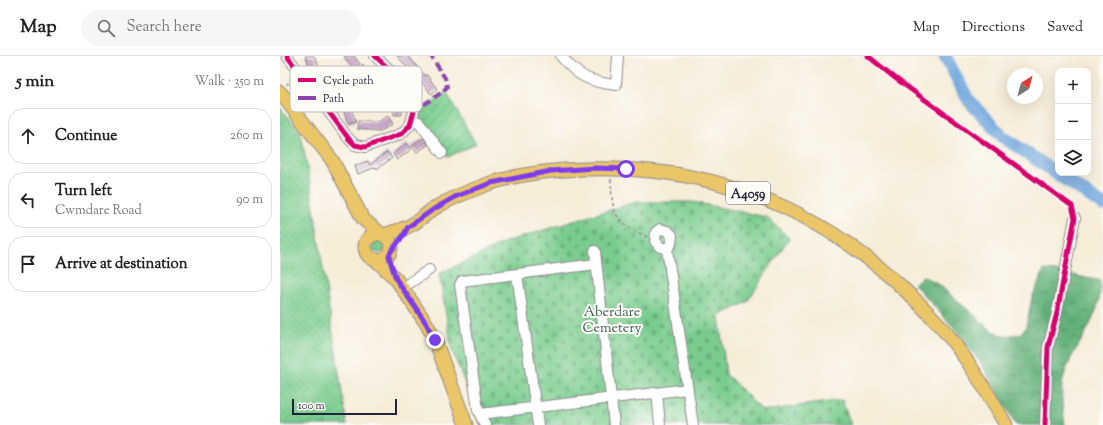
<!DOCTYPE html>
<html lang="en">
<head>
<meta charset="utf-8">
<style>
	body { margin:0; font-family:"Sorts Mill Goudy",serif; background:#f6f6f6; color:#222 }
	.controls { position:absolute; right:12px; top:12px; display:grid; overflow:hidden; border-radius:8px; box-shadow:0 4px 16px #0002 }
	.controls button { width:36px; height:36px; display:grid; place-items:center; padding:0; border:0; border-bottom:1px solid #e0e0e0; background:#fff; color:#222; font:20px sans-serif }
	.compass { position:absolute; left:727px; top:12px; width:36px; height:36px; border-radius:50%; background:#fff; box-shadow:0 4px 16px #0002; rotate:36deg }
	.scale { position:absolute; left:12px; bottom:10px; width:105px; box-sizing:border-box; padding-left:4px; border:2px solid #22223b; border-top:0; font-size:11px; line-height:14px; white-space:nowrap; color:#22223b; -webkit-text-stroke:3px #fdfcf7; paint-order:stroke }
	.stop { position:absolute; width:12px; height:12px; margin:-9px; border:3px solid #7c3aed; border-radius:50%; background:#fff }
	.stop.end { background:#7c3aed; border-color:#fff; box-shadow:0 1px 4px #0008 }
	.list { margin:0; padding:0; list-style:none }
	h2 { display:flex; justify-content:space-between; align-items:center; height:52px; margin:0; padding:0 16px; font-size:17px }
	h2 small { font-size:13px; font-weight:400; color:#767676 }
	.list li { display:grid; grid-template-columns:26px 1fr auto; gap:12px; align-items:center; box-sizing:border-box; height:56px; margin:0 8px 8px; padding:0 8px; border:1px solid #e0e0e0; border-radius:16px }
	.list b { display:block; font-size:15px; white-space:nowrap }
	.list p { margin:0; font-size:13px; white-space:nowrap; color:#767676 }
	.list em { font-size:13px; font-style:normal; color:#767676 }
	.icon { flex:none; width:22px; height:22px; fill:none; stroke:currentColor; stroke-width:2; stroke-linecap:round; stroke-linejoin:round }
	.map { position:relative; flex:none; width:823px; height:369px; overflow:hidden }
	header { display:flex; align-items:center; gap:24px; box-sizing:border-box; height:56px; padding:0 20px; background:#fff; border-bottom:1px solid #e0e0e0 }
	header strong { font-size:19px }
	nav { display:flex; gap:22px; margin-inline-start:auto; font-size:14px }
	.search { width:280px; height:36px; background:#f6f6f6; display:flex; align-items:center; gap:10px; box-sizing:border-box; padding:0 14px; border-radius:22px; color:#767676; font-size:15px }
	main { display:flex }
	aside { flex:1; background:#fff }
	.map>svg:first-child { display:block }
</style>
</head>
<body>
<header>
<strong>Map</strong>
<div class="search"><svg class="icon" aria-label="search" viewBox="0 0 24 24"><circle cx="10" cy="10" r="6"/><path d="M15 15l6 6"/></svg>Search here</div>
<nav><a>Map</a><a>Directions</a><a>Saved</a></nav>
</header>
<main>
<aside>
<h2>5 min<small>Walk · 350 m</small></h2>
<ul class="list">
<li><svg class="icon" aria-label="ahead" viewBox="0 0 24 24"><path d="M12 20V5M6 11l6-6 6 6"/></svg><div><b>Continue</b></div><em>260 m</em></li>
<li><svg class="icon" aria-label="left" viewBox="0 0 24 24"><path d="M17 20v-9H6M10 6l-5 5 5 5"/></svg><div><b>Turn left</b><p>Cwmdare Road</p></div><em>90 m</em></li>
<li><svg class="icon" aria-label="arrive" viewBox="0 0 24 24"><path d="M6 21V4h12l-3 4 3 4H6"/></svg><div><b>Arrive at destination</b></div></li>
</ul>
</aside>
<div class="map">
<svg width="823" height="369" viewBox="0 0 823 369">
	<defs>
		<pattern id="grass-dots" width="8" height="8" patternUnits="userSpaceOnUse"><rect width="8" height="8" fill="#79cc8e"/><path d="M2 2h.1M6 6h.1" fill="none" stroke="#68af7b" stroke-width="1.8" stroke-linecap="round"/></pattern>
		<pattern id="forest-crowns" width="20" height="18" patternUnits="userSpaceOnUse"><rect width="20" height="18" fill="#62b079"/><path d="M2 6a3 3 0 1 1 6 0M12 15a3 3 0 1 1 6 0" fill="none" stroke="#508f64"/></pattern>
		<pattern id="cemetery-stones" width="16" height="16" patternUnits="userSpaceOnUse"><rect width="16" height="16" fill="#79cc8e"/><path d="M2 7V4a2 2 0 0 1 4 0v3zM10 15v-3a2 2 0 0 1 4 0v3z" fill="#68af7b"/></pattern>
		<pattern id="garden-furrows" width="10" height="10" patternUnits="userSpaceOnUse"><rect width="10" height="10" fill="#79cc8e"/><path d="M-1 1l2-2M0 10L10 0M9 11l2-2" fill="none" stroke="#68af7b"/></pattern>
	</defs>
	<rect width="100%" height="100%" fill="#fdfcf7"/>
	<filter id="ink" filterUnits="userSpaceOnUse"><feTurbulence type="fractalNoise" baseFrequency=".025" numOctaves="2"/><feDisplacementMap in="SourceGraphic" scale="8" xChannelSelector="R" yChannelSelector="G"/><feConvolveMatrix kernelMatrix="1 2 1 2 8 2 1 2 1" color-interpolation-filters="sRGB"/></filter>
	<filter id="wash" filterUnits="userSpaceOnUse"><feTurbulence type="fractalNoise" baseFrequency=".012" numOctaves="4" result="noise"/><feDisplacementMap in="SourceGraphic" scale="16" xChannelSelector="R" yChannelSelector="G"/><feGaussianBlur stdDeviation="0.9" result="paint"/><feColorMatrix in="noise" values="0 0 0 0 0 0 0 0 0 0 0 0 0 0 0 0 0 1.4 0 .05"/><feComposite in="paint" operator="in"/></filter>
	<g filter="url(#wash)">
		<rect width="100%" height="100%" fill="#f6edd9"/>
		<path fill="url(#grass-dots)" stroke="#4e7764" d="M0 51 20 76 28 114 67 369H0Z
			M92 190a7 7 0 1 1 14 0a7 7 0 1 1-14 0Z"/>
		<path fill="url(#forest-crowns)" stroke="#42695a" d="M764 214C784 214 801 223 820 224 823 249 808 274 795 295 790 303 786 314 783 323 780 337 783 355 785 369H736L702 309 673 271 634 228 642 220 658 228 709 272 723 280 740 278 746 271 752 242Z"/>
		<path fill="url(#cemetery-stones)" stroke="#4e7764" d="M356 146H413L487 161 509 182 467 246 439 260 446 318 483 355 562 344 571 369H201L172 294 159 218 228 185Z"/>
		<path fill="url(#garden-furrows)" stroke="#4e7764" d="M166 36 196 88 168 101 140 63 142 54Z"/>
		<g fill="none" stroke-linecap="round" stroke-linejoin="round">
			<path stroke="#6fa6dd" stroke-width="13" d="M665 0 689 45 723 81 823 149"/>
		</g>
		<g id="blocks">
			<path fill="#c2a0c3" d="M25 0H34L42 16 35 19Z
				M64 0H74L80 8 73 13Z
				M117 0H128L145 20 147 19 157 33 151 38 138 21 137 22Z
				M83 8 94 23 88 28 77 13Z
				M59 34 63 43 67 42 76 66 68 68 62 50 57 52 51 36Z
				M114 44H122V59H114Z
				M108 60 113 68 101 75 77 73 78 65 98 66Z
				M143 82 148 89 137 96 132 90Z
				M127 87 132 93 117 104 113 98Z
				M107 96 112 102 97 113 96 111 78 118 75 110 88 105 90 109Z"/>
		</g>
	</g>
	<g filter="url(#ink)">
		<use href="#blocks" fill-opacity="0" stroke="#8c888a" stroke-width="1"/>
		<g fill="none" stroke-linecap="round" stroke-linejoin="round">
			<g stroke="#8c888a" stroke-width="12">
				<path id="minor" d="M7 0 69 83 75 89 85 91 121 78 130 69 134 55 133 41 126 29 95 0
					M281 0C298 21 310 26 336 29L338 0
					M132 63 139 66 162 97
					M380 173 388 175 392 179 391 188 387 193 380 191 375 185 376 176Z
					M387 193 413 369
					M315 195 334 369
					M237 218 258 369
					M122 232 149 214
					M377 337 380 369
					M200 358 408 333
					M205 369 198 354 180 229 182 225 316 208
					M765 369 768 291 777 257 795 162"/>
			</g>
			<g stroke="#8c888a" stroke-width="15">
				<path id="major" d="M0 36 52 104 83 163 100 177
					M85 191a13 13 0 1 1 26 0a13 13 0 1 1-26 0Z
					M105 179C113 175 122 174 129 170 138 166 145 159 153 153 171 142 191 134 211 127 250 115 294 112 335 113 448 115 546 159 627 236 646 254 665 273 679 294 697 317 711 344 726 369
					M96 204 116 223 146 267 155 284 186 369"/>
			</g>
			<path stroke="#8c888a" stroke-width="1.5" stroke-dasharray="3 3" stroke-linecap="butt" d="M7 29 12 20
				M331 123C332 159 334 165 367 181"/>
			<use href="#minor" stroke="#fff" stroke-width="10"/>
			<use href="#major" stroke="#eac669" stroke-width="13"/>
			<path stroke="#8e44ad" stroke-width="4" stroke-dasharray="8 4" stroke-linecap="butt" d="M134 55 161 37 167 31 165 22 151 0"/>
			<g stroke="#fdfcf7" stroke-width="8">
				<path id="cycleway" d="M7 0 69 83 75 89 85 91 121 78 130 69 134 55 133 41 126 29 95 0
					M588 0 615 22 792 150 795 162 777 257 768 291 765 369"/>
			</g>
			<use href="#cycleway" stroke="#d6006c" stroke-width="5"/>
		</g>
	</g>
	<g fill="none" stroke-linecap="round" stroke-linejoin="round" filter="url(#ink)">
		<path stroke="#7c3aed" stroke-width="5" d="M155 284 146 267 116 223 110 204 109 199 112 194 123 180 128 171 154 153 177 140 211 127 271 115 315 112 346 113"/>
	</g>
	<g text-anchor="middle" stroke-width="4" stroke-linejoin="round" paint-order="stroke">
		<rect fill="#fdfcf7" stroke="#646373" stroke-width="1" x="446" y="126" width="44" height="22" rx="3"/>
		<g font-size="13" font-weight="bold" fill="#22223b">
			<text x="468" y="142">A4059</text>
		</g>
		<g font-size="14" fill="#405e58" stroke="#fdfcf7">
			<text x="332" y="260">Aberdare<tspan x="332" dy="16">Cemetery</tspan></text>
		</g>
	</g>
	<rect x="10" y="10" width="132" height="46" rx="6" fill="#fdfcf7" stroke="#bbbbbf" stroke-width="1"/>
	<rect x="18" y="22" width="18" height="4" fill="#d6006c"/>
	<rect x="18" y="40" width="18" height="4" fill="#8e44ad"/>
	<g font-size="11" fill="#22223b">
		<text x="43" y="28">Cycle path</text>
		<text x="43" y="46">Path</text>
	</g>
</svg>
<div class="controls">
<button>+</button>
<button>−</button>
<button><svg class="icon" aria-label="layers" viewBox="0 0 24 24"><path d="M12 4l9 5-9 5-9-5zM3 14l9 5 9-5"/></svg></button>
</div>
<svg class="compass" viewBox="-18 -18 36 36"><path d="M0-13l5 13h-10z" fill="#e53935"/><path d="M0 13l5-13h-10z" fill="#767676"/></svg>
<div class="scale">100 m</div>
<div class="stop" style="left:346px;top:113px"></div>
<div class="stop end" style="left:155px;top:284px"></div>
</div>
</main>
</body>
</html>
